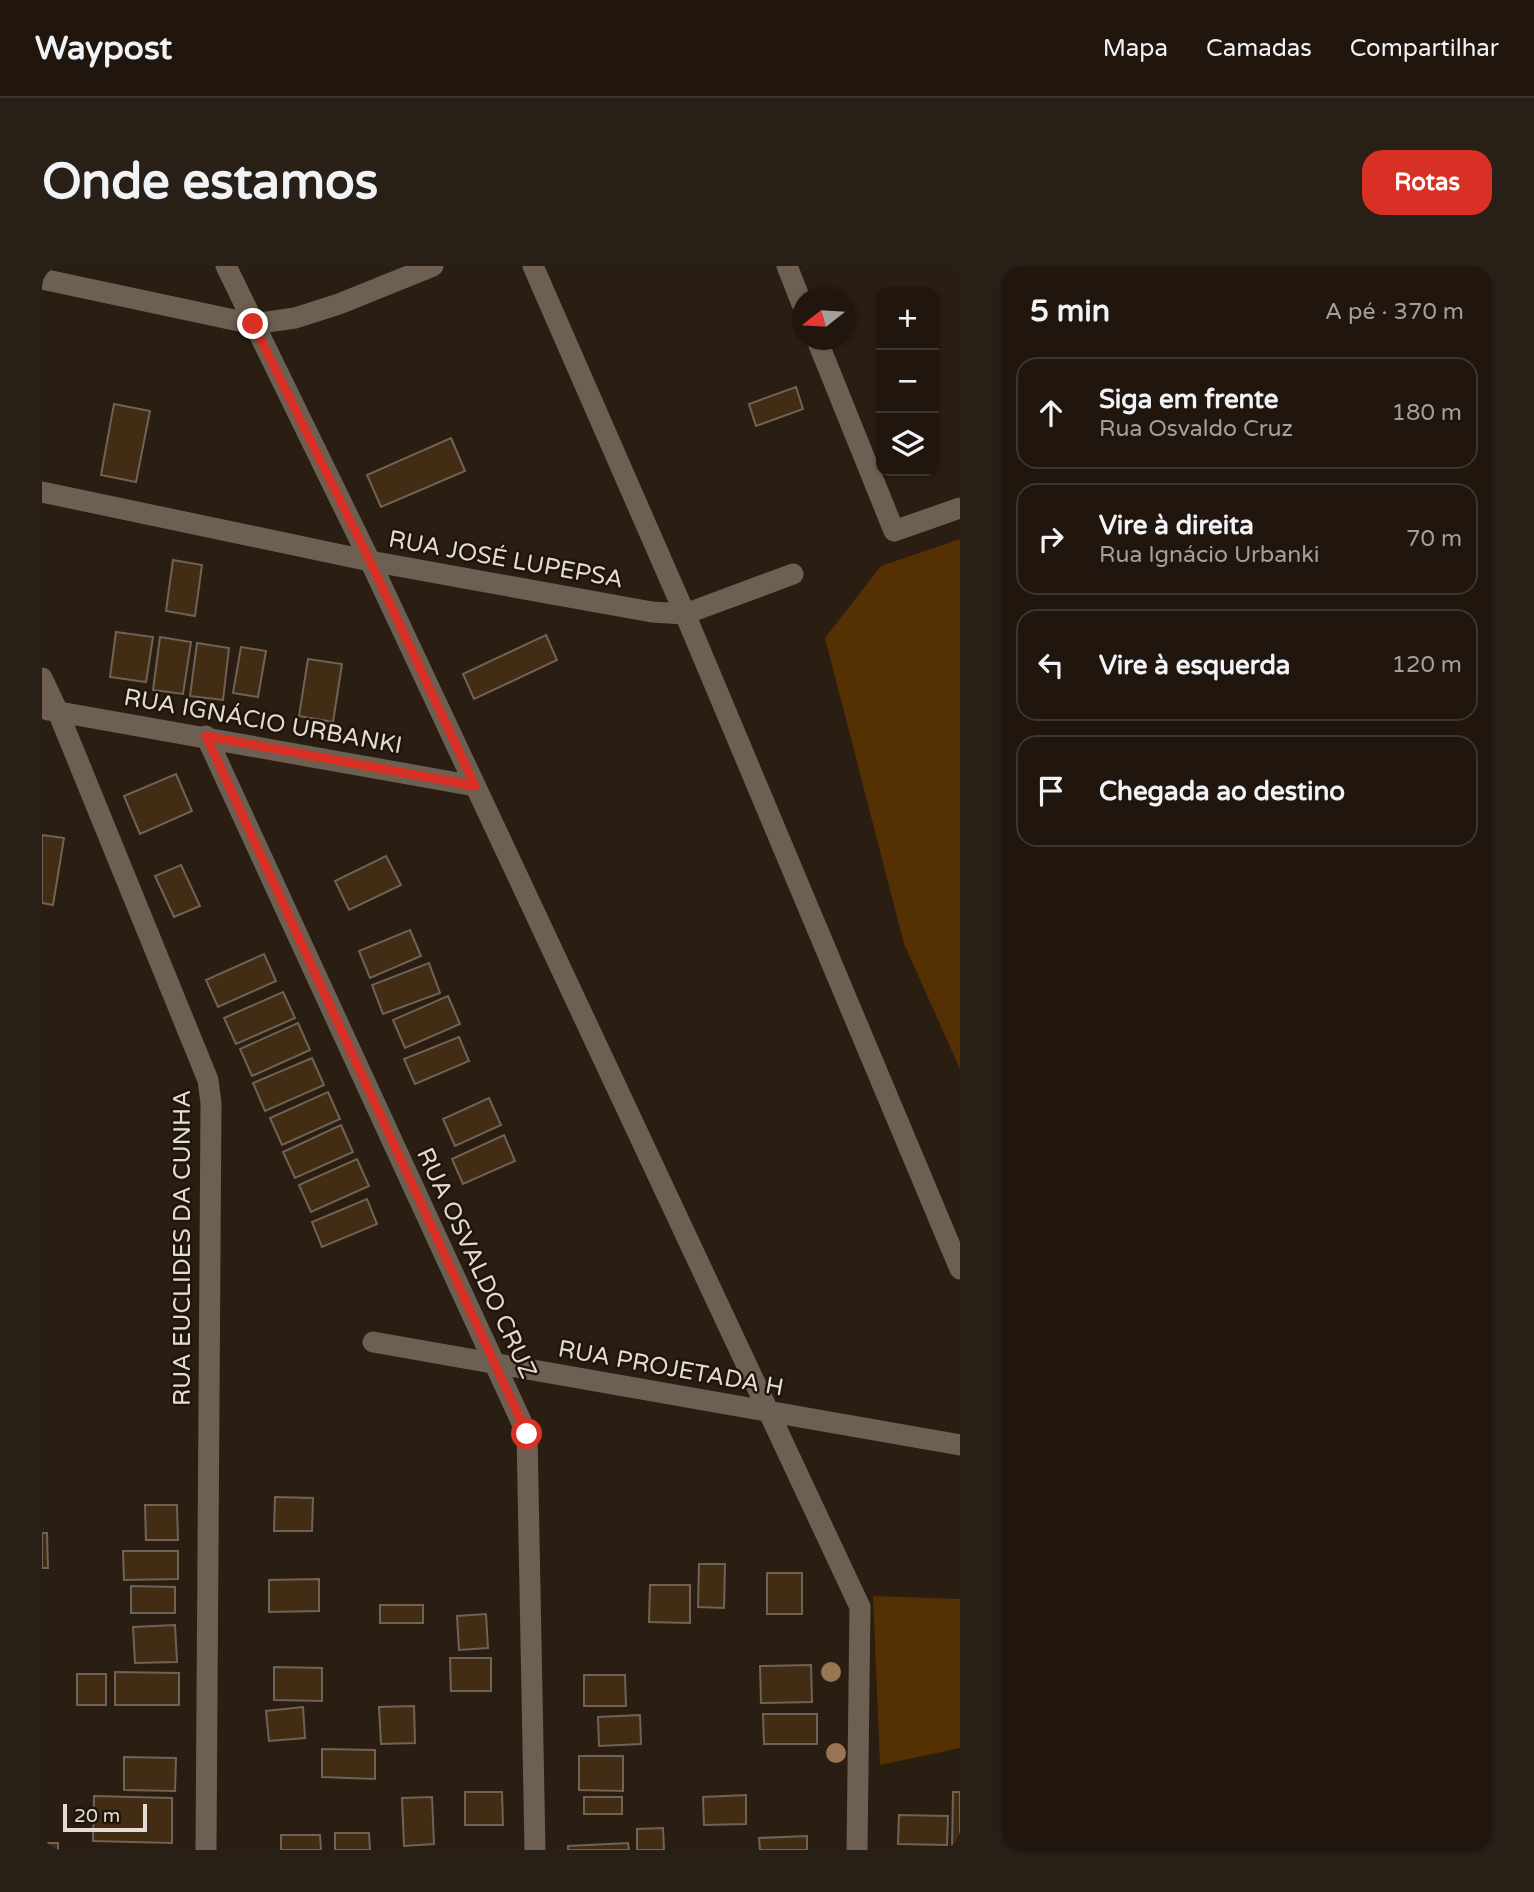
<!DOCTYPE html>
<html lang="pt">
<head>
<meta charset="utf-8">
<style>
	body { margin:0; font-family:"Varela Round",sans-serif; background:#281f17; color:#f1f3f6 }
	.controls { position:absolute; right:21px; top:21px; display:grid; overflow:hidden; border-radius:14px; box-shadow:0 2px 5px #0004 }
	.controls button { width:63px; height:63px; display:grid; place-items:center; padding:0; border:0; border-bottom:2px solid #3d352e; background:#20160e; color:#f1f3f6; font:35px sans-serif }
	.compass { position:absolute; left:750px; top:21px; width:63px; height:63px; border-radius:50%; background:#20160e; box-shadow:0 2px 5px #0004; rotate:253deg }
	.scale { position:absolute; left:21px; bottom:18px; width:84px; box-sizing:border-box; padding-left:7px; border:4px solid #e4dbd4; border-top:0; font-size:19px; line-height:24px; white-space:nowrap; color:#e4dbd4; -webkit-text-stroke:5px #20150a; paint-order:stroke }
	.stop { position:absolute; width:21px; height:21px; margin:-16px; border:5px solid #d93025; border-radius:50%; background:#fff }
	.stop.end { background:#d93025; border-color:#fff; box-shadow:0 2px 7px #0008 }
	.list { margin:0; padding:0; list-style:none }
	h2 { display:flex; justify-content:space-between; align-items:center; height:91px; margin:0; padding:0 28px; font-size:30px }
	h2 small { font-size:23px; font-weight:400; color:#a29f9e }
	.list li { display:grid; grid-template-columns:46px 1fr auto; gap:21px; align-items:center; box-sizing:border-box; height:112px; margin:0 14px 14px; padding:0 14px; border:2px solid #3d352e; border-radius:21px }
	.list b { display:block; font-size:26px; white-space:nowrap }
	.list p { margin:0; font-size:23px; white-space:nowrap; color:#a29f9e }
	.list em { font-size:23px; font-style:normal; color:#a29f9e }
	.icon { flex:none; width:38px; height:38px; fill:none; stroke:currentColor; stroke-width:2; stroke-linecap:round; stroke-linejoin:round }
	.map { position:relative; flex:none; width:918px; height:1584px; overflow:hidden; border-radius:21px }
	header { display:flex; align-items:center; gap:42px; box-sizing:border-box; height:98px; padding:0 35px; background:#20160e; border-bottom:2px solid #3d352e }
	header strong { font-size:33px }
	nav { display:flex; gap:38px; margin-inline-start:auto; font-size:24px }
	.intro { display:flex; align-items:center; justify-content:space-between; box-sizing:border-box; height:168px; padding:0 42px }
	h1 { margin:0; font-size:49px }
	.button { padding:18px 32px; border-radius:21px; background:#d93025; color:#fff; font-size:24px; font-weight:700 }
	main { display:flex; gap:42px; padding:0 42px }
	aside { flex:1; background:#20160e; border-radius:21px; box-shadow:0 2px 5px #0004 }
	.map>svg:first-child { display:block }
</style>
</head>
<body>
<header>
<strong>Waypost</strong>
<nav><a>Mapa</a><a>Camadas</a><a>Compartilhar</a></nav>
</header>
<div class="intro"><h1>Onde estamos</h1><a class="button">Rotas</a></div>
<main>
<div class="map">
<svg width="918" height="1584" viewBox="0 0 918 1584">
	<rect width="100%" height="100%" fill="#2a1e13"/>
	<path fill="#543002" d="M918 273V803L862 678 783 372 839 300Z
		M831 1330 918 1333V1482L838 1499Z"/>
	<path fill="#432c14" stroke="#706255" stroke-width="2" d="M754 121 761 143 714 160 707 138Z
		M72 138 108 145 94 216 59 209Z
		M409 172 423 205 339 241 325 209Z
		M131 294 160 299 153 350 124 345Z
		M74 366 111 371 104 416 68 411Z
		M504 369 515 394 432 433 421 408Z
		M118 371 149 376 141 428 111 424Z
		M155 377 187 382 181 434 148 430Z
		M199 381 224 385 216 431 191 427Z
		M266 393 300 398 291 456 257 450Z
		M134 508 150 545 98 568 82 530Z
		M0 569 22 572 11 639 0 637Z
		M344 590 359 619 307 644 293 615Z
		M139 599 158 640 132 651 113 610Z
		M368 664 379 690 328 712 317 685Z
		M222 688 234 715 176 741 164 714Z
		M387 697 398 727 341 748 330 719Z
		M241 726 253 752 194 778 182 752Z
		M406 730 418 758 363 782 351 754Z
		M256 757 268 784 210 810 198 783Z
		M417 771 427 795 373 818 362 793Z
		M270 792 282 819 223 845 211 817Z
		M286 826 298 853 240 879 228 852Z
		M447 832 459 859 413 880 401 853Z
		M299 859 311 886 253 912 241 886Z
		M462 869 473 895 421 918 410 893Z
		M315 893 327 920 269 946 257 919Z
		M325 933 335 958 280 981 270 956Z
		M233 1231 271 1232 270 1265H232Z
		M103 1239H135L136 1274H104Z
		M0 1267H5L6 1302H0Z
		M81 1285H136V1313L82 1314Z
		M657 1298H683L682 1342 656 1341Z
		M725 1307H760V1348H725Z
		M277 1313V1345L227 1346V1314Z
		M608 1319H648V1357L607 1356Z
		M89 1320 133 1321V1347H89Z
		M338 1339H381V1357H338Z
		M444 1348 446 1382 417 1384 415 1350Z
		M133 1359 135 1396 93 1397 91 1361Z
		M408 1392H449V1425H409Z
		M769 1399 770 1436 719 1437 718 1400Z
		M232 1401 280 1402V1435L232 1434Z
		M73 1406 137 1407V1439H73Z
		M35 1408H64V1439H35Z
		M542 1409H583L584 1440H542Z
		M372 1440 373 1477 339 1478 337 1441Z
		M261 1441 263 1472 227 1475 224 1445Z
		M721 1448H775V1478H722Z
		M598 1449 599 1478 557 1480 556 1451Z
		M280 1483 333 1484V1513L280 1511Z
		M537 1490H581V1525L537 1524Z
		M82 1491 134 1492 133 1525 82 1524Z
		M423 1526H460L461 1559H423Z
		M911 1526H918V1584H910Z
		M704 1529V1558L662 1559 661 1531Z
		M52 1530 130 1532V1577L51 1575Z
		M390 1531 392 1578 362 1580 360 1532Z
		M542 1531H580V1548H542Z
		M857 1549 906 1550 905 1579 856 1578Z
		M621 1562 622 1584H595V1563Z
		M293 1567H327L328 1584H293Z
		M239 1569H278L279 1584H239Z
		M765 1570V1584H718L717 1572Z
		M0 1577H16V1584H0Z
		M586 1577 587 1584H526V1580Z"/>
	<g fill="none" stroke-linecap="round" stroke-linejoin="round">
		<path stroke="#6d5f52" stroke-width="21" d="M184 0 328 295 818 1341 815 1584
			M491 0 643 348 918 1003
			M745 0 760 38
			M0 13 211 58 253 52 297 38 391 0
			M775 74 852 265 918 242
			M0 226 328 295 610 346 643 348 751 308
			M0 412 16 446 166 814 169 837 164 1584
			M6 444 433 520
			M164 470 485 1168 493 1584
			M331 1076 918 1179"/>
	</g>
	<g fill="#997553">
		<circle cx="789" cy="1406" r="10"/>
		<circle cx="794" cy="1487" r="10"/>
	</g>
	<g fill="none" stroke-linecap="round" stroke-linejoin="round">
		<path stroke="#d93025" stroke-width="9" d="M211 58 328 295 433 520 164 470 485 1168"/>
	</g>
	<g text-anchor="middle" stroke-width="5" stroke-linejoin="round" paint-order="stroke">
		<g font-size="24" fill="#e4dbd4" stroke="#20150a">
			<text transform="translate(464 293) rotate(10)" y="8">RUA JOSÉ LUPEPSA</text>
			<text transform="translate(221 455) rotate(10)" y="8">RUA IGNÁCIO URBANKI</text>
			<text transform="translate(140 982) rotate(-90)" y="8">RUA EUCLIDES DA CUNHA</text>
			<text transform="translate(435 997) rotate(65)" y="8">RUA OSVALDO CRUZ</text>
			<text transform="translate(629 1102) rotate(10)" y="8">RUA PROJETADA H</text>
		</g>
	</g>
</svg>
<div class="controls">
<button>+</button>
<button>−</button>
<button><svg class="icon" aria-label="layers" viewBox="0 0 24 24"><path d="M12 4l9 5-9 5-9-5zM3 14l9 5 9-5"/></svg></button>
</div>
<svg class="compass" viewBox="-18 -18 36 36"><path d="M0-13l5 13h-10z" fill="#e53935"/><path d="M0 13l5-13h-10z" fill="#a29f9e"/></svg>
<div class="scale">20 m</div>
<div class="stop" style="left:485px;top:1168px"></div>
<div class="stop end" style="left:211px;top:58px"></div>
</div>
<aside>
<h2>5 min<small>A pé · 370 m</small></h2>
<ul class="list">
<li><svg class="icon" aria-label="ahead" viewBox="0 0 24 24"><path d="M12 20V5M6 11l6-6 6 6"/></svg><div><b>Siga em frente</b><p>Rua Osvaldo Cruz</p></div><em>180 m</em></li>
<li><svg class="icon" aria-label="right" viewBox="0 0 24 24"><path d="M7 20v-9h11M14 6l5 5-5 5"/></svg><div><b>Vire à direita</b><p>Rua Ignácio Urbanki</p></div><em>70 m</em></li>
<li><svg class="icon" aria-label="left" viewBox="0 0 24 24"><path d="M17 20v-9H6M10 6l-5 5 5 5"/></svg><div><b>Vire à esquerda</b></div><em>120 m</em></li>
<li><svg class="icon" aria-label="arrive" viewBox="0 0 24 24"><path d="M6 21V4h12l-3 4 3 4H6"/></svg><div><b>Chegada ao destino</b></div></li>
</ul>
</aside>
</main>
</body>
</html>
